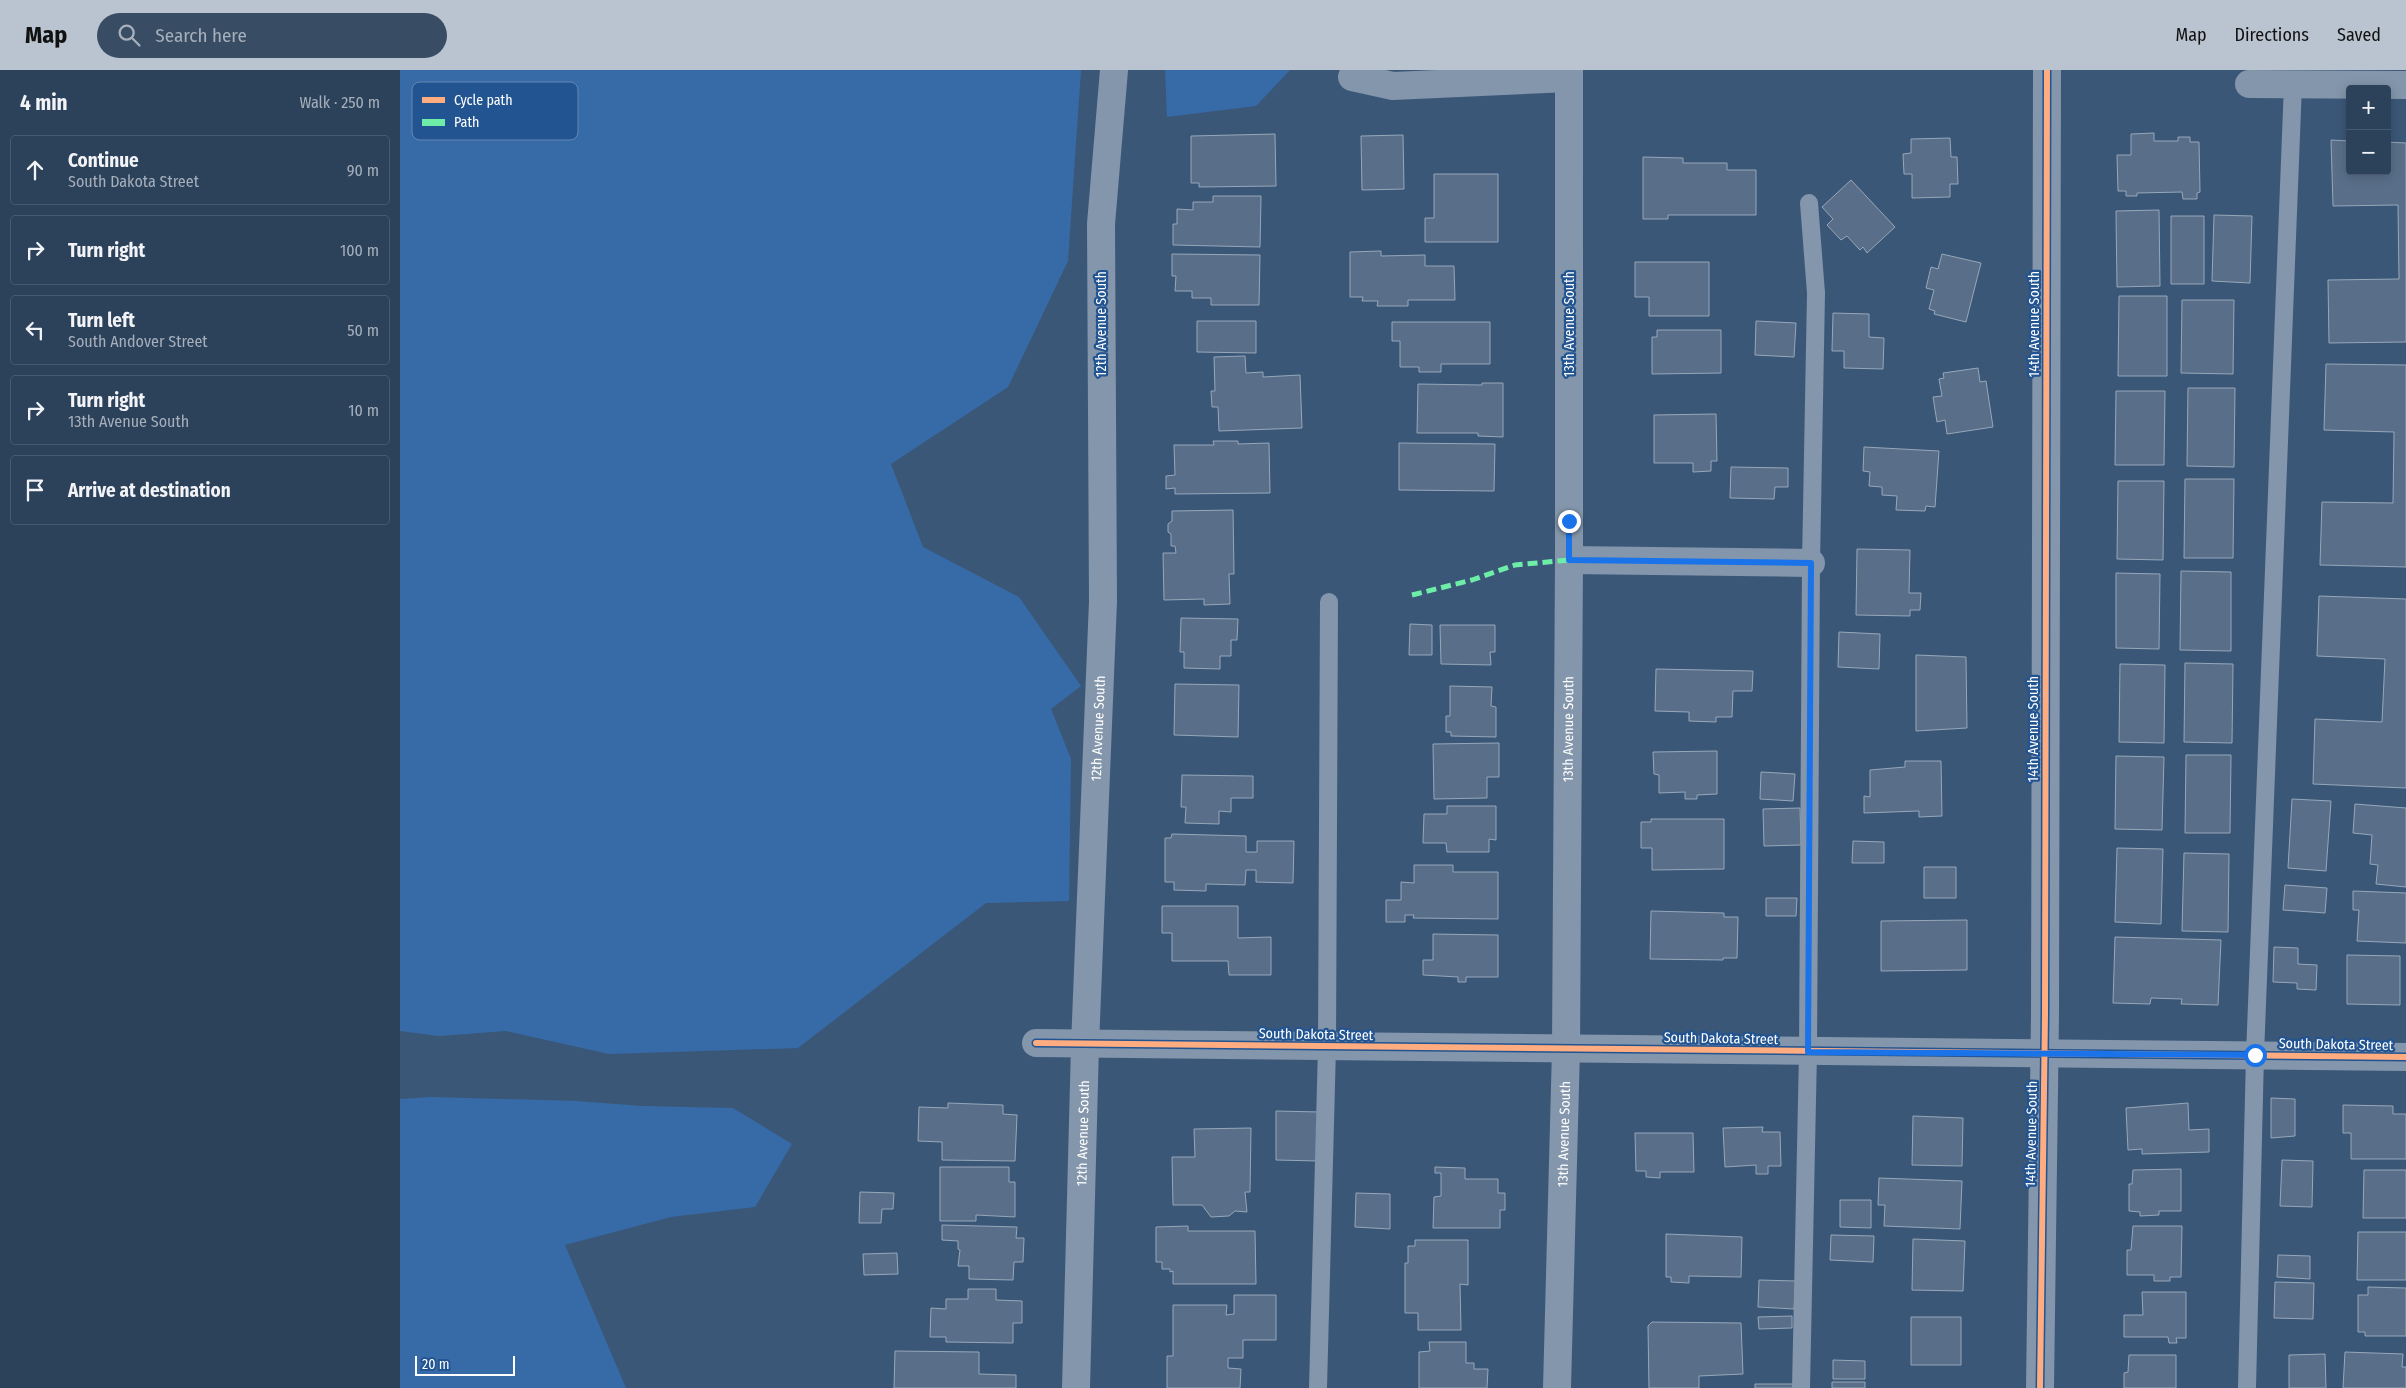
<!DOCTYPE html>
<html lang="en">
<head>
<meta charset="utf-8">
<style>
	body { margin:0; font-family:"Fira Sans Condensed",sans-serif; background:#384c63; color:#f1f3f6 }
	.controls { position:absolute; right:15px; top:15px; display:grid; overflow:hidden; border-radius:5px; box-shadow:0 2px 12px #0003 }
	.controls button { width:45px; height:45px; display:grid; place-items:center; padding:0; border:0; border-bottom:1px solid #485a70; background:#2c415a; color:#f1f3f6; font:25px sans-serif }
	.scale { position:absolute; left:15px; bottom:12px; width:100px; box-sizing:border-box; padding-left:5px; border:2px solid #fff; border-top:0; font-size:14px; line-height:18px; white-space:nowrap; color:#fff; -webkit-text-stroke:4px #225491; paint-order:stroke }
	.stop { position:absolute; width:15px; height:15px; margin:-11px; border:4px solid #1a73e8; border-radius:50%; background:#fff }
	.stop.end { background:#1a73e8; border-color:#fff; box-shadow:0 1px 5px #0008 }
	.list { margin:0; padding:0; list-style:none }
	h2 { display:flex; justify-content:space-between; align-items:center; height:65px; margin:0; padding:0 20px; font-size:21px }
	h2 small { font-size:16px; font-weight:400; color:#a6afbb }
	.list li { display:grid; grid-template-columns:32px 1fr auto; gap:15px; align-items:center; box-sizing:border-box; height:70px; margin:0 10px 10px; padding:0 10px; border:1px solid #485a70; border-radius:5px }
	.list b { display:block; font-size:19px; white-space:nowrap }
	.list p { margin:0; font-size:16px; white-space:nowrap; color:#a6afbb }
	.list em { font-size:16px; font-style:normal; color:#a6afbb }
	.icon { flex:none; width:28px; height:28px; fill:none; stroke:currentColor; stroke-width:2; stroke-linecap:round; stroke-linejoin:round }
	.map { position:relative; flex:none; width:2006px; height:1318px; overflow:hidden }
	header { display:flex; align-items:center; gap:30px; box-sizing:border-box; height:70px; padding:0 25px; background:#bac4d0; color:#111 }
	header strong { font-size:24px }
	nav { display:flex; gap:28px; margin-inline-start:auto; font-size:18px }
	.search { width:350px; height:45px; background:#384c63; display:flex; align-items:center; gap:12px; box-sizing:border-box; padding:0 18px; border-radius:28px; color:#a6afbb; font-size:19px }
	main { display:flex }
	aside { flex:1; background:#2c415a }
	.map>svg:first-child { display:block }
</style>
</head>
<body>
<header>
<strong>Map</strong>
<div class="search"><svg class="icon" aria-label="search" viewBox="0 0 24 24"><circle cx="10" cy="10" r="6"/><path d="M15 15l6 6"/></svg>Search here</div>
<nav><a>Map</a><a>Directions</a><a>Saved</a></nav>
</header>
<main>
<aside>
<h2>4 min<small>Walk · 250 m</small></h2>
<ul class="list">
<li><svg class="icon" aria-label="ahead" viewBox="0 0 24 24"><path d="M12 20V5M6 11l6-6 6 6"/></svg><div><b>Continue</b><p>South Dakota Street</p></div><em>90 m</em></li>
<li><svg class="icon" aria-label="right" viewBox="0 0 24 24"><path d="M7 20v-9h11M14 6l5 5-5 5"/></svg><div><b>Turn right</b></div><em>100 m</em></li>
<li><svg class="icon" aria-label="left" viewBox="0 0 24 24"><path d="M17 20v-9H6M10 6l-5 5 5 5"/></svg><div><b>Turn left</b><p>South Andover Street</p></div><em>50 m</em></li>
<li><svg class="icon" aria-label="right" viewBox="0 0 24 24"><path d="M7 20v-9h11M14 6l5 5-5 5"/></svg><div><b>Turn right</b><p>13th Avenue South</p></div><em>10 m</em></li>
<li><svg class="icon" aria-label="arrive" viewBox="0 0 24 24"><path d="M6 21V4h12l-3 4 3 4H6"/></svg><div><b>Arrive at destination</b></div></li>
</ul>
</aside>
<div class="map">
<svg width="2006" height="1318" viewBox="0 0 2006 1318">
	<rect width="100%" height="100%" fill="#3b5778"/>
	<path fill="#376ba7" d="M0 0H681L668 191 608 317 491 394 523 477 619 527 681 616 651 639 671 689 669 831 586 833 398 978 209 984 106 961 39 966 0 961Z
		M765 0H890L856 36 767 47Z
		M32 1027 176 1031 242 1036 333 1038 392 1074 355 1137 271 1147 165 1175 226 1318H0V1029Z"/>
	<path fill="#596f89" stroke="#97a7b9" d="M1754 63V71H1778V67H1790V72H1799L1800 122 1797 123V129H1783L1782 122 1737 123V126H1726V121H1718L1717 85H1731V64Z
		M875 64 876 116 799 117V113H791V66Z
		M1003 65 1004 119 962 120 961 66Z
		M1550 68 1551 87H1557L1558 114H1550V127L1512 128V104H1504L1503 84 1511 83V69Z
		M1931 70 1950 71V101H1987V72L2006 73V272L1929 273 1928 210 1999 209 1998 135 1933 136Z
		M1243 87 1283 88V93H1327V100H1356V145H1268V149H1243Z
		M1034 104H1098V172H1025V148H1034Z
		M1451 110 1495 157 1467 183 1463 177 1460 180 1447 166 1441 170 1427 155 1433 149 1422 137Z
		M813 126H861L860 177 773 175V154H777V139L793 140V132H813Z
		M1759 140 1760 216 1717 217 1716 141Z
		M1814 145 1852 146 1850 213 1812 211Z
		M1771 146H1804V214H1771Z
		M981 181V186L1025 185V196H1054L1055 230H1008V236H977L978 231H962L963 227H950V182Z
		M772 184 860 185 859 235H811V228H792V221H775L776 206H772Z
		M1542 184 1581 193 1566 252 1534 244 1535 241 1529 239 1534 220 1526 218 1531 197 1538 199Z
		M1235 192H1309V246H1249V227H1235Z
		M1719 226H1767V306H1718Z
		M1782 230H1834L1833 304 1781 303Z
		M1433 243 1469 244V267L1484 268 1483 299 1444 298V281H1432Z
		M797 251H856V283L797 282Z
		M1356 251 1396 253 1394 287 1355 285Z
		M992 252H1090V294H1041V302H1019V297H1000V271H992Z
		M1257 260H1321V303L1252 304V267H1257Z
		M845 286 846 303 863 302V307L900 305 902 358 819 361 818 337H812L811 321H815L814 287Z
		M1926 294 2006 295V497L1920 495 1922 432 1993 433 1994 362 1924 360Z
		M1578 298 1580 312 1586 311 1593 357 1547 364 1545 350 1537 352 1533 327 1542 326 1539 309 1544 308 1543 303Z
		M1082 313H1103V367L1078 366V363H1017L1018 314 1082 315Z
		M1788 318H1835L1834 397 1787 396Z
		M1716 321H1765L1764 395H1715Z
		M1316 344 1317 391H1311V401L1293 402V393H1254V345Z
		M813 371H838V374L869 373 870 423 775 424V418L766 419V406L775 405 774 375H814Z
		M999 373 1095 374 1094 421 999 420Z
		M1464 377 1539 381 1535 437 1526 436 1525 441 1496 440 1497 426 1482 425V417L1469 416 1470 402 1463 401Z
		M1331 397 1388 398V417H1375L1374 429 1330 428Z
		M1785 409H1834L1833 488H1784Z
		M1718 411H1764L1763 490 1717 489Z
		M833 440 834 504H829L830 534 804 535V529L764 530 763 483H776L775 476H771V464L768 462V454L772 451V441Z
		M1457 479 1510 480 1509 523H1521L1520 540H1510V546L1456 545Z
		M1781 501 1831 502V581L1780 580Z
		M1716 503 1760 504 1759 579 1716 578Z
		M1919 526 2006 529V718L1913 714 1915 649 1982 652 1985 589 1917 586Z
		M781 548 838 549 837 570H831V586H820V599L784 598V582H780Z
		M1010 554 1032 555V585H1009Z
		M1040 555H1095V582H1090L1091 595 1041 594Z
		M1439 562 1480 564 1479 599 1438 597Z
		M1516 585 1566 587 1567 658 1516 661Z
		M1785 593 1833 594 1832 673 1784 672Z
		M1720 594 1765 595 1764 673 1719 672Z
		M1256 599 1353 601 1352 621H1333L1332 647H1316V652L1289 651V642L1255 641Z
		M775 614 839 615 838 667 774 665Z
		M1050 616 1092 617 1091 636 1096 637V667L1051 666V662H1046V646H1050Z
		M1099 673V707H1087V728L1034 729 1033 674Z
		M1317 681V724L1297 725V729H1285V722L1259 723V705L1254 704 1253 682Z
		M1786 685H1831L1830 763H1785Z
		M1716 686 1764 687 1762 760 1715 759Z
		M1505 691H1541L1542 746 1519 747V741L1464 743V726L1470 727V700L1505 697Z
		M1361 702 1395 704 1393 731 1360 729Z
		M782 705 853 706V728H831V742L819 741V754L785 753 786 737H781Z
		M1892 729 1931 731 1926 801 1888 798Z
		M1955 734 2006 738V817L1976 814 1978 795 1970 794 1972 765 1953 763Z
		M1047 736H1096V770L1089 769V782H1047L1046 773H1023L1024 744H1047Z
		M1400 738 1401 775 1364 776 1363 739Z
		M1251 749H1324V799L1252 800V778H1241V752H1251Z
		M772 764 846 766V782H857V771H894L893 813 856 812V800H846L845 815 806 814V821L774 820V812H765V768H771Z
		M1453 771 1484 772V793H1452Z
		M1717 778 1763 779 1761 854 1715 852Z
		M1784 783 1829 784 1828 862 1782 861Z
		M1014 795H1053V802H1098V849L1013 848 1014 845H1005V852H986V830H1001V812L1014 813Z
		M1524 797H1556V828H1524Z
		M1885 815 1927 818 1925 843 1883 840Z
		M1953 821 2006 823V873L1957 871 1959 840H1953Z
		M1366 828H1397L1396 846H1366Z
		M762 836H838V868L871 867V905H829L828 891H772V863H762Z
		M1251 841 1324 843V847H1338L1337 888H1323V890L1250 889Z
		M1567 850V900L1481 901V851Z
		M1033 864 1098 865V907H1066V912H1058V907L1023 905V890H1033Z
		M1715 867 1821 870 1818 935 1781 934 1782 929 1751 928 1750 934 1713 933Z
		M1874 877 1898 878V894L1917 895 1916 920 1897 919V913L1873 912Z
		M1947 885 2000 886V935L1947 934Z
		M1871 1028 1895 1029V1066L1871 1068Z
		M548 1033 603 1035V1044L617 1045 615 1091 542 1090V1072L518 1071 519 1037 548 1038Z
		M1788 1033 1789 1060 1809 1059V1082L1742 1084V1079L1728 1080 1726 1038Z
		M1943 1035 1993 1036V1044H2006V1089H1951V1063H1943Z
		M876 1041 920 1042 918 1091 876 1090Z
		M1513 1046 1563 1048 1562 1096 1512 1095Z
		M1363 1057 1362 1062H1380L1381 1096H1368V1104H1356V1095L1325 1097 1323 1058Z
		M851 1058 850 1122H845L847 1142 835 1141 829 1146 811 1147 802 1135H773L772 1087H795L794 1059Z
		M1235 1063H1293L1294 1102H1260V1108L1246 1107V1101H1236Z
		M1882 1090 1913 1091 1912 1137 1880 1136Z
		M540 1097H609V1112H615V1147L576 1145V1151H540Z
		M1035 1097 1065 1098V1109H1098V1123H1105V1140H1100V1158H1033L1034 1127 1041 1126V1103H1035Z
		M1781 1099V1141H1759V1145L1740 1146V1142L1729 1141V1114H1732L1733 1100Z
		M1964 1100H2006V1148H1963Z
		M1479 1108 1562 1111 1560 1159 1484 1156 1485 1135H1478Z
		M460 1122 494 1123 493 1139H482L481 1153H459Z
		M956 1123 990 1124V1159L955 1157Z
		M1440 1130H1471V1158L1440 1157Z
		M542 1155 617 1157 616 1168H624L623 1192H614L613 1210 569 1209V1196H558L560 1180 558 1179V1171L542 1170Z
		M788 1156V1161H855L856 1214H773V1201L770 1202V1199H762V1192H756V1157Z
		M1733 1156H1782L1781 1207H1770V1211H1754V1205H1727V1180H1731Z
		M1958 1162H2006V1210H1957Z
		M1266 1164 1342 1167 1341 1207 1289 1206V1213L1271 1212V1207H1266Z
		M1431 1165 1474 1166 1473 1192 1430 1190Z
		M1513 1169 1565 1171 1563 1221 1512 1220Z
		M1015 1170H1068V1215L1060 1214 1061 1260H1018V1243H1005V1193H1008V1176H1015Z
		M497 1183 498 1204 464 1205 463 1184Z
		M1878 1185 1910 1186V1209L1877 1207Z
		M1359 1210 1396 1211 1394 1239 1358 1237Z
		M1875 1212 1914 1213 1913 1249 1874 1248Z
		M1968 1217 2006 1218V1266H1965V1262H1958V1225H1968Z
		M568 1219H596V1230L622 1231V1253H613V1273L546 1272V1267H530L531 1238 546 1239V1229H568Z
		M1742 1222H1786V1268H1776L1777 1273H1769L1768 1267H1724V1245H1743Z
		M834 1225H876V1270H843V1288H828V1298L841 1299 840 1318H767V1286H773V1235H827L826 1245 834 1244Z
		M1392 1246V1258L1359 1259 1358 1247Z
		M1511 1247H1561V1295H1511Z
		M1252 1252 1341 1253 1343 1304 1299 1306V1318H1249L1248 1256Z
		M1029 1272H1066V1293H1074V1299H1088L1087 1318H1019V1282L1030 1281Z
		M495 1281 579 1282V1304L616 1305V1318H494Z
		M1945 1282 2003 1284 2002 1297H2006V1318H1943Z
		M1925 1284 1926 1318H1889V1285Z
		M1729 1285H1776V1318H1724V1303L1728 1302Z
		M1433 1290 1465 1291V1309H1433Z
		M1432 1312H1465V1318H1432Z
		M1355 1314H1395V1318H1355Z"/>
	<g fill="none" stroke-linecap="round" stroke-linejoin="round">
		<path stroke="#8396ab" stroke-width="18" d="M918 1318 927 977 929 532
			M1401 1318 1408 982 1411 493 1416 223 1409 133
			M1847 1318 1855 985 1893 14"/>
		<g stroke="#8396ab" stroke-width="28">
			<path d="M952 7 993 16 1169 8"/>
			<path d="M1849 14 2006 15"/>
			<path d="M1169 490 1411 493"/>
			<path d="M636 973 2006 987"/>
			<path id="s1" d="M676 1318 685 975 703 531 701 154 714 0"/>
			<path id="s2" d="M1157 1318 1166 979 1169 490V0"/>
			<path d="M1640 1318 1645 945 1647 0"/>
		</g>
		<path stroke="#6deda7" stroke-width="5" stroke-dasharray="10 5" stroke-linecap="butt" d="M1012 525 1072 510 1115 495 1169 490"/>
		<g stroke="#225491" stroke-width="9">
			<path id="cycleway" d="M636 973 2006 987
				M1640 1318 1645 945 1647 0"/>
		</g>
		<use href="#cycleway" stroke="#ffac80" stroke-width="6"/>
	</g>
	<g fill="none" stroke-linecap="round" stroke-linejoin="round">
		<path stroke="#1a73e8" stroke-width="6" d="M1169 451V490L1411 493 1408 982 1855 985"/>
	</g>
	<g text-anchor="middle" stroke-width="4.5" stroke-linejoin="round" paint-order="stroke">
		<g font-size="14" fill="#fff" stroke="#225491">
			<text transform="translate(701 254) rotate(-90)" y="5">12th Avenue South</text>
			<text transform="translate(1169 254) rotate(-90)" y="5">13th Avenue South</text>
			<text transform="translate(1634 254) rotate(-90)" y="5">14th Avenue South</text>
			<text dy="5" stroke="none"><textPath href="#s1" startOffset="660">12th Avenue South</textPath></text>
			<text dy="5" stroke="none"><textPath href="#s2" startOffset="659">13th Avenue South</textPath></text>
			<text transform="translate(1633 659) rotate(-90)" y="5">14th Avenue South</text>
			<text transform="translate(916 964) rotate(1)" y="5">South Dakota Street</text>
			<text transform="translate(1321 968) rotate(1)" y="5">South Dakota Street</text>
			<text transform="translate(1936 974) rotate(1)" y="5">South Dakota Street</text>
			<text dy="5" stroke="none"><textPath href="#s1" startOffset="255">12th Avenue South</textPath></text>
			<text dy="5" stroke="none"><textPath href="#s2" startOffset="254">13th Avenue South</textPath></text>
			<text transform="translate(1631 1064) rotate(-89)" y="5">14th Avenue South</text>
		</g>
	</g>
	<rect x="12" y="12" width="166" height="58" rx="8" fill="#225491" stroke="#6487b2" stroke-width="1"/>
	<rect x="22" y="27" width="23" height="6" fill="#ffac80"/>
	<rect x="22" y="49" width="23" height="7" fill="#6deda7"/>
	<g font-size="14" fill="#fff">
		<text x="54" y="35">Cycle path</text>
		<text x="54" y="57">Path</text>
	</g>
</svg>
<div class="controls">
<button>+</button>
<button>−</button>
</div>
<div class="scale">20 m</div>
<div class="stop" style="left:1855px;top:985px"></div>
<div class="stop end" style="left:1169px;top:451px"></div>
</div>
</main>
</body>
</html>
